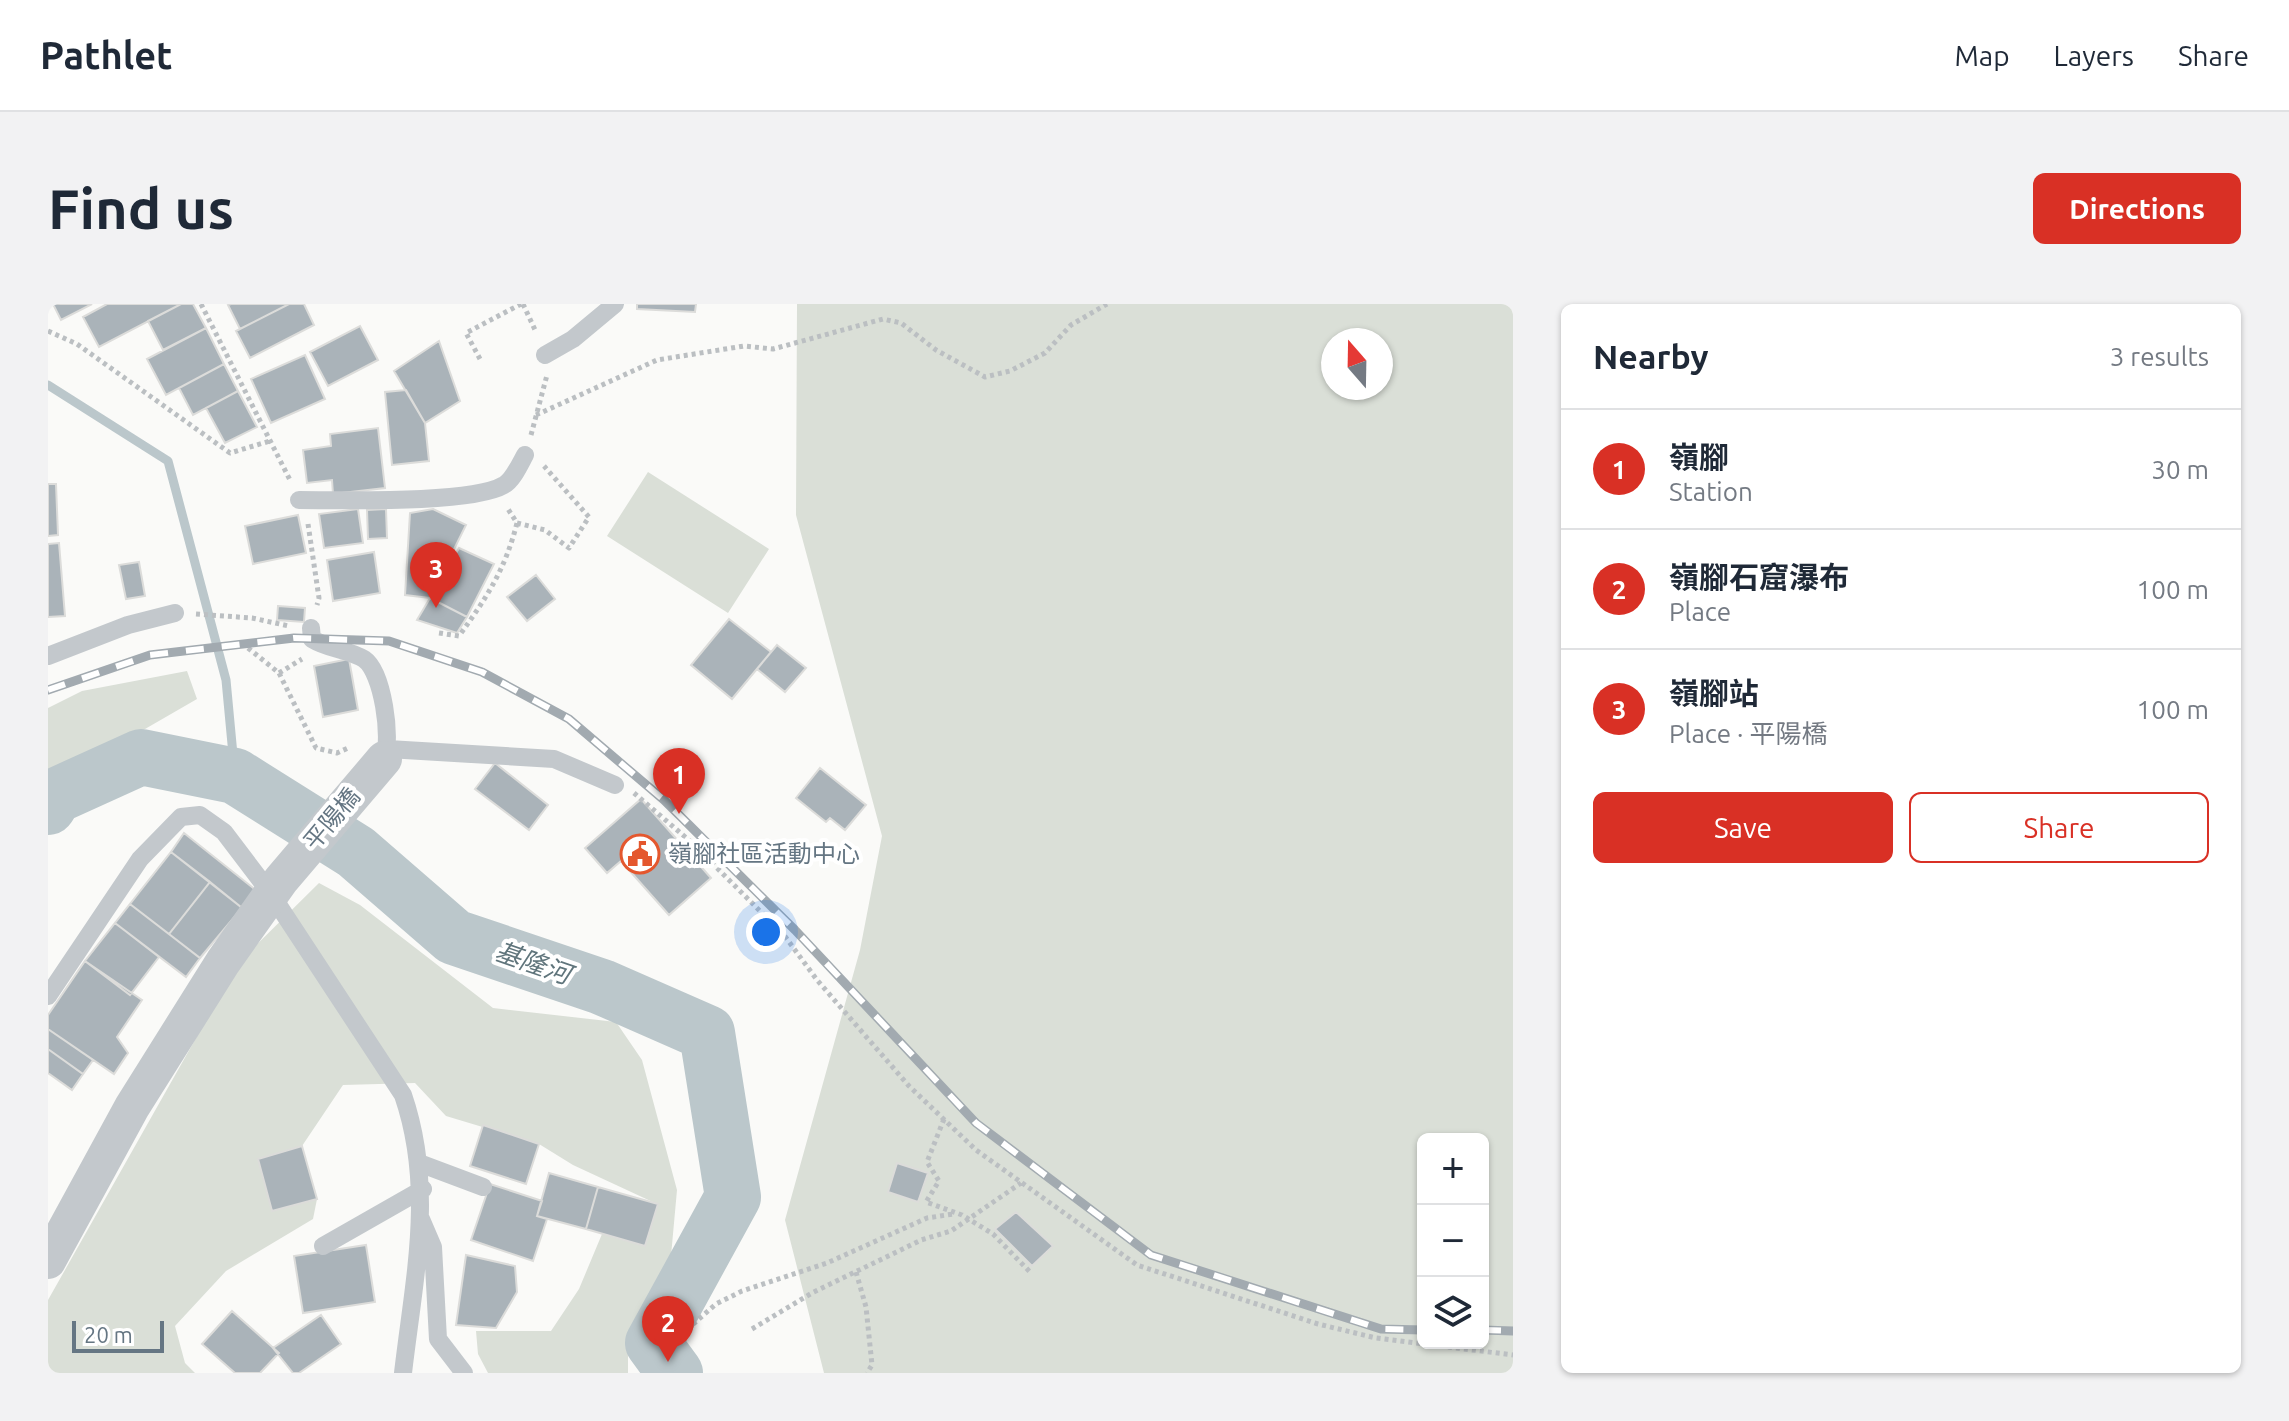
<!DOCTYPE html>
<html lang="en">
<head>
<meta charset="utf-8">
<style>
	body { margin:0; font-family:Ubuntu,"Noto Sans TC",sans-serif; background:#f2f2f3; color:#1f2937 }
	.controls { position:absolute; right:24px; bottom:24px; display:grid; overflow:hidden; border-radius:12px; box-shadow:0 2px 6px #0004 }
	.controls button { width:72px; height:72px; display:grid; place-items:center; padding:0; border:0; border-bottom:2px solid #e0e1e3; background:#fff; color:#1f2937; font:40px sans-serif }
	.compass { position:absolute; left:1273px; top:24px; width:72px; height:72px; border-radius:50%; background:#fff; box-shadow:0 2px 6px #0004; rotate:340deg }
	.scale { position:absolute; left:24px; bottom:20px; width:92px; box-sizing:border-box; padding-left:8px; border:4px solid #657683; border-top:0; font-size:22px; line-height:28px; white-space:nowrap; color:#657683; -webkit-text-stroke:6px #fff; paint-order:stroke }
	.you { position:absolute; left:718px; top:628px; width:28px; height:28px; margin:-20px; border:6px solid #fff; border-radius:50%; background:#1a73e8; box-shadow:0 0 0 12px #1a73e833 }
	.badge { display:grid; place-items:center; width:52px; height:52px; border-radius:50%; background:#d93025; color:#fff; font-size:26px; font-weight:700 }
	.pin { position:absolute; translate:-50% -66px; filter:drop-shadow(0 2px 4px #0008) }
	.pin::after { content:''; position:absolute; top:42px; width:28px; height:24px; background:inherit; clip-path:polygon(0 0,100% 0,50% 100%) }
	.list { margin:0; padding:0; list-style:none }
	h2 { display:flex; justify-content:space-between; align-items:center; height:104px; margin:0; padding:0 32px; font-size:34px }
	h2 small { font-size:26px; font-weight:400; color:#747a83 }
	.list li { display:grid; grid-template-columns:52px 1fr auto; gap:24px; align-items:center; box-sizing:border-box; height:120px; padding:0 32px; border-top:2px solid #e0e1e3 }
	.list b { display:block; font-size:30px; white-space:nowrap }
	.list p { margin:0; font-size:26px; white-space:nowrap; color:#747a83 }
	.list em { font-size:26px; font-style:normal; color:#747a83 }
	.actions { display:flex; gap:16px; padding:24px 32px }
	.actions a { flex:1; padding:18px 0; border:2px solid #d93025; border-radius:12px; text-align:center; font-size:28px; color:#d93025 }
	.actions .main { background:#d93025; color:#fff }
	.icon { flex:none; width:44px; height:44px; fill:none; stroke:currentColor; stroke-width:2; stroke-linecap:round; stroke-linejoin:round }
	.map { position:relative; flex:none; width:1465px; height:1069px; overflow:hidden; border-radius:12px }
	header { display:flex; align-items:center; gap:48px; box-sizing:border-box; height:112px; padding:0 40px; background:#fff; border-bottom:2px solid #e0e1e3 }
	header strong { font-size:38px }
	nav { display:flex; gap:44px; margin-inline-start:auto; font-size:28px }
	.intro { display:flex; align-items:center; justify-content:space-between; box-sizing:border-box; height:192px; padding:0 48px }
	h1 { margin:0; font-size:56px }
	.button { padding:20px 36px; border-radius:12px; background:#d93025; color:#fff; font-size:28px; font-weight:700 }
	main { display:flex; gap:48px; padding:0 48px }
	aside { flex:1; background:#fff; border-radius:12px; box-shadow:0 2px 6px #0004 }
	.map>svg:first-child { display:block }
</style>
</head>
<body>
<header>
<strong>Pathlet</strong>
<nav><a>Map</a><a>Layers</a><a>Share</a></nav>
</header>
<div class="intro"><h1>Find us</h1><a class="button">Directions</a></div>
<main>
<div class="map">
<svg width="1465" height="1069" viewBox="0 0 1465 1069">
	<rect width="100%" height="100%" fill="#fafaf8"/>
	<path fill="#dadfd7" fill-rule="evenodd" d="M749 0H1465V1069H776L737 916 812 646 834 532 748 211ZM1285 36H1333V84H1285ZM1375 835H1435V1039H1375Z
		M600 168 721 245 680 309 559 232Z
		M139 367 149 395 0 481V404L34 387Z
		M271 579 312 601 445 704 568 718 594 756 629 886 622 963 580 1040V1069H440L430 1050 428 1027H503L531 985 554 930 596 942 609 900 525 861 491 840 398 812 367 779 295 781 254 842 210 855 224 907 269 895 265 915 178 967 127 1022 137 1059 147 1069H0V996L191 658Z"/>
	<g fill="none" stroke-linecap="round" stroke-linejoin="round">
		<path stroke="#bbc7cb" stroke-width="9" d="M0 81 120 157 178 376 187 472"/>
		<path stroke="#bbc7cb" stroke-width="56" d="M0 503 7 492 93 453 187 472 308 548 406 633 554 683 659 729 685 893 605 1039 627 1069"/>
	</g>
	<path fill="#aab3b9" stroke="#dcdcda" stroke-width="2" d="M5 0H44L13 16Z
		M59 0H133L51 43 35 13Z
		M133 0H145L158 24 115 46 100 17Z
		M183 0H241L192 25 180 1Z
		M241 0H256L266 21 202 54 188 27Z
		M589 0H648L647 8 589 5Z
		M312 22 330 56 280 82 262 48Z
		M158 24 176 60 118 91 99 55Z
		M391 37 412 97 377 119 346 67Z
		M257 51 277 95 223 119 203 75Z
		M176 60 190 87 145 111 131 84Z
		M358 86 377 119 381 157 344 161 337 88Z
		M190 87 209 123 177 139 158 104Z
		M330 124 337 184 285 190 284 176 259 179 255 146 283 142 282 130Z
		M0 180H8L10 231 0 232Z
		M310 205 315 239 276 244 271 210Z
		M338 205 339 234 320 235 319 206Z
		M385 205 418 221 382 294 357 291 362 209Z
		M250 211 258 249 205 260 197 222Z
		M11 239 17 312 0 313V240Z
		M411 244 446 260 419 313 382 294Z
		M326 248 332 289 285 297 279 256Z
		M91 258 97 292 78 295 71 261Z
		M488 271 507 295 479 317 459 293Z
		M382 294 419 313 409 329 369 316Z
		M230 302 257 304 256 318 229 316Z
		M681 315 723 348 684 395 643 361Z
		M729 341 758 364 737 388 709 365Z
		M301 355 310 406 275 413 266 362Z
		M447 459 500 501 481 526 427 485Z
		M772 464 818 501 797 526 782 514 778 518 748 494Z
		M593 495 663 574 621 611 573 557 559 569 537 544Z
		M136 529 209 587 194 604 123 548Z
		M123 548 162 578 121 630 82 600Z
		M162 578 194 604 152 654 121 630Z
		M82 600 152 654 138 673 67 619Z
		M67 619 111 653 82 691 37 657Z
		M37 657 94 696 69 733 80 749 66 770 0 725V711Z
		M0 725 45 756 35 770 0 745Z
		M0 745 35 770 24 786 0 769Z
		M435 821 491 840 478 880 422 862Z
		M254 842 269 895 224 907 210 855Z
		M849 859 880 869 870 898 840 888Z
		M501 869 550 883 538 925 489 912Z
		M442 880 494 897 489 912 499 915 485 957 423 936Z
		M550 883 610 900 597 942 538 925Z
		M968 908 1005 942 984 962 947 925Z
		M318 941 327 998 255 1009 246 952Z
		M418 951 467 962 469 988 448 1024 408 1021Z
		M184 1007 231 1049 212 1069H187L154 1040Z
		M273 1011 293 1040 251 1069H245L225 1044Z"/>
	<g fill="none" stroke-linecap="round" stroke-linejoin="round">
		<path stroke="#bbbfc2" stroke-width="5" stroke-dasharray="4 4" stroke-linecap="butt" d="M153 0 243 178
			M475 0 488 28
			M0 27 29 40 182 149 222 137
			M432 55 418 29 473 0
			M488 111 609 56 696 42 725 45 835 15 853 19 888 46 937 73 962 67 997 49 1023 21 1059 0
			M483 131 499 71
			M469 219 497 226 521 244 541 213 496 162
			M260 220 271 294 269 301
			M148 310 204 314 241 322
			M391 329 411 332C439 293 457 266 469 219L460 205
			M200 344 231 369 268 444 289 449 300 444
			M231 369 254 355
			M586 489 643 538 736 631 769 676 861 782 928 846 1089 961 1270 1020 1328 1034 1465 1051
			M693 550 695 553
			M896 815 879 858 891 877 878 898 914 911 945 930 982 968
			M808 968 818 1003 824 1061 819 1069
			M704 1025 764 989 873 936 903 927 973 879
			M627 1036 668 1000 694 987 779 959 879 914 905 910"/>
		<path stroke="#c3c8cc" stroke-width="18" d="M497 51 525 35 567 0
			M251 196C294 196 424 200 456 181 465 176 472 160 477 151
			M263 324 264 335C280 345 299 345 316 355 335 368 344 435 336 455
			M0 352 80 321 127 309
			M340 445 506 455 567 481
			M0 692 92 555 133 513 152 511 176 528 223 590 355 791C387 884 366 974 355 1069
			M371 859 435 883
			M373 915 385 943 390 1035 416 1069
			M275 942 375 885"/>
		<path stroke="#c3c8cc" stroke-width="36" d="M0 957 84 803 175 658 233 576 336 455"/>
		<g stroke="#a2aab0" stroke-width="9">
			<path id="rail" d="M0 386 102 351 246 334 341 337 434 368 521 415 616 496 747 626 928 819 1103 951 1333 1025 1375 1026
				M1435 1026 1465 1027"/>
		</g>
		<use href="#rail" stroke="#fff" stroke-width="6" stroke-dasharray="18" stroke-linecap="butt"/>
	</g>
	<defs>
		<g id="civic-ring" transform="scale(2)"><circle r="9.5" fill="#fff" stroke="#e4572e" stroke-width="1.5"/><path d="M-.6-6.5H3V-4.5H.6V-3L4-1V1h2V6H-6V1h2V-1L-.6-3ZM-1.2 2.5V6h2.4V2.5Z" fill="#e4572e"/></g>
	</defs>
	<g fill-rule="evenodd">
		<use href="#civic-ring" x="592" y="550"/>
	</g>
	<g text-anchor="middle" stroke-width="8" stroke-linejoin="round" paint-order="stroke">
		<g font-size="24" fill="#657683" stroke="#fff">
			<text transform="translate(284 515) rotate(-50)" y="8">平陽橋</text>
		</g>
		<g font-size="24" fill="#657683" stroke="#fff" text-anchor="start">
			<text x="620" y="558">嶺腳社區活動中心</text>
		</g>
		<g font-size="26" font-style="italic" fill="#60757c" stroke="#fff">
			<text transform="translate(485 659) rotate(19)" y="9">基隆河</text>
		</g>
	</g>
</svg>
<div class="controls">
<button>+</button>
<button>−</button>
<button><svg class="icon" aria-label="layers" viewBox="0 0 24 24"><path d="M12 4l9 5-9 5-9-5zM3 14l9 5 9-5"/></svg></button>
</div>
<svg class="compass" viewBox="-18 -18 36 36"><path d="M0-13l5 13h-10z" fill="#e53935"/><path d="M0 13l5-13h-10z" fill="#747a83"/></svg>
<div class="scale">20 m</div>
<div class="you"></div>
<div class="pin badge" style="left:631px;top:510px">1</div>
<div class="pin badge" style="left:620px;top:1058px">2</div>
<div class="pin badge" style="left:388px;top:304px">3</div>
</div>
<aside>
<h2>Nearby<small>3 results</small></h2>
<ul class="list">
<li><span class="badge">1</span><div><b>嶺腳</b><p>Station</p></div><em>30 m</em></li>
<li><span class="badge">2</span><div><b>嶺腳石窟瀑布</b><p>Place</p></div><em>100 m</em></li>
<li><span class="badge">3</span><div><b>嶺腳站</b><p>Place · 平陽橋</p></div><em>100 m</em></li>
</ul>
<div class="actions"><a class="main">Save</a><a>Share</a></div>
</aside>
</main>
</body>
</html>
